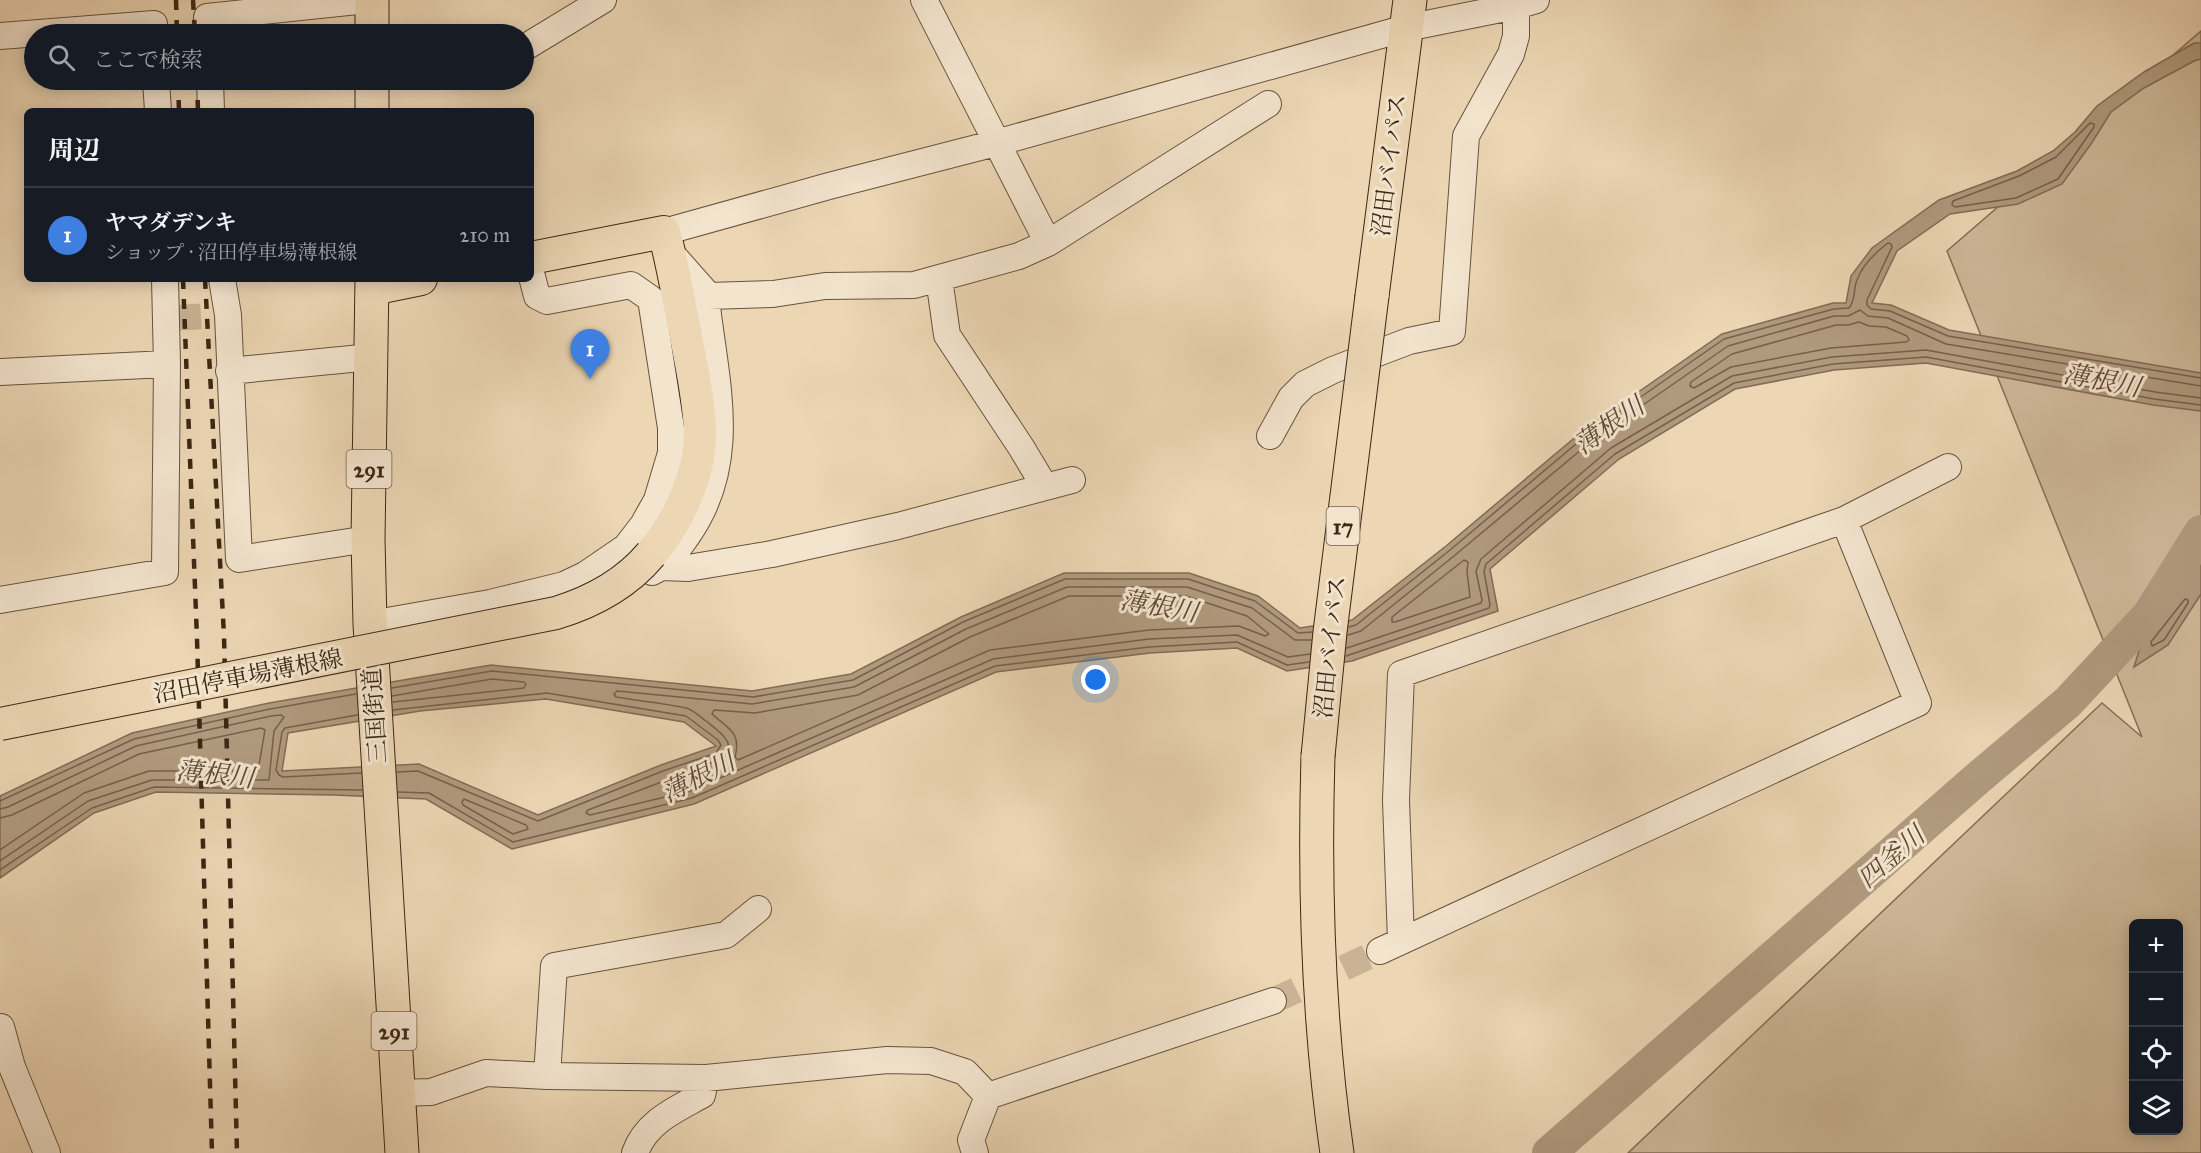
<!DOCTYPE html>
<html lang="ja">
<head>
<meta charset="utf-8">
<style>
	body { margin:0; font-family:"IM FELL Great Primer","Noto Serif JP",serif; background:#20242c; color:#f1f3f6 }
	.controls { position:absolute; right:18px; bottom:18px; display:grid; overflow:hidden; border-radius:9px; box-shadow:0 3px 15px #0003 }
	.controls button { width:54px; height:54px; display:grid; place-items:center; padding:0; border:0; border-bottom:2px solid #363941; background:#171b24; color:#f1f3f6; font:30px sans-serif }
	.you { position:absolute; left:1096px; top:680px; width:21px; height:21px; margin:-15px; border:4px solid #fff; border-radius:50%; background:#1a73e8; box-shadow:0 0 0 9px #1a73e833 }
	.badge { display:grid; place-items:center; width:39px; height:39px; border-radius:50%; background:#1a73e8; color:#fff; font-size:20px; font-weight:700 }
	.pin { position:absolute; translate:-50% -50px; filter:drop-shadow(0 2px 3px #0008) }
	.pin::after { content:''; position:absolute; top:32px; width:21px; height:18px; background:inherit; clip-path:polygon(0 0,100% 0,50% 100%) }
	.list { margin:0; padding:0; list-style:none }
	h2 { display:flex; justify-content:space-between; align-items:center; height:78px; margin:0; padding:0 24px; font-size:26px }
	h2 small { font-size:20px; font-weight:400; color:#9ea1a6 }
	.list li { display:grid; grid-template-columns:39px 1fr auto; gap:18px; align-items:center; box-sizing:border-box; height:96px; padding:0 24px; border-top:2px solid #363941 }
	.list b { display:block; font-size:22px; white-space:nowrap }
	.list p { margin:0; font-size:20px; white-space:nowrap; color:#9ea1a6 }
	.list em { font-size:20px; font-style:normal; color:#9ea1a6 }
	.icon { flex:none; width:33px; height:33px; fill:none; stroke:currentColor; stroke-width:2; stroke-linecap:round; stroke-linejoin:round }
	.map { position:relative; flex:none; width:2201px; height:1153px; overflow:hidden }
	.search { position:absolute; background:#171b24; box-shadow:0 3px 15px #0003; left:24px; top:24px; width:510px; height:66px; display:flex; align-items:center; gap:15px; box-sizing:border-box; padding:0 21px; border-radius:33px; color:#9ea1a6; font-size:22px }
	.panel { position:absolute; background:#171b24; box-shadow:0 3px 15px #0003; left:24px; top:108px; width:510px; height:174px; border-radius:9px }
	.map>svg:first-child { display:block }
</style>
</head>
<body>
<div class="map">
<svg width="2201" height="1153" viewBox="0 0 2201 1153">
	<rect width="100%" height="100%" fill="#ecd6b4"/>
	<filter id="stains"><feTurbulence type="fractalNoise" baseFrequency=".00333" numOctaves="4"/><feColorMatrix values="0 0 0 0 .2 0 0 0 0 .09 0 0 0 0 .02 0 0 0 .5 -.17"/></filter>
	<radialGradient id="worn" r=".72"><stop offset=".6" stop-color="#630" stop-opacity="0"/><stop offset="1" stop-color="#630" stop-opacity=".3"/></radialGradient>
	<path fill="#ceb899" stroke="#847057" stroke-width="1.5" fill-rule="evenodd" d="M2201 31V1153H1628L2102 703 2142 737 1947 251ZM2134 924H2178V1130H2134Z"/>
	<path fill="#b09a7e" stroke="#816c54" stroke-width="1.5" fill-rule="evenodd" d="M2194 43H2201V59L2194 61 2144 88 2111 112 2091 144 2062 184 2018 204 1950 214 1897 251 1872 303 1891 305 1949 330 2201 373V411L2153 405 1926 363 1834 370 1735 389 1619 459 1490 569 1498 611 1352 661 1287 671 1237 648 1150 653 996 672 694 804 512 849 426 799 334 795 156 792 94 813 0 878V796L132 733 269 703 491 665 752 691 851 674 961 617 1064 573H1189L1258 596 1300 628 1352 620 1446 546 1585 429 1722 334 1833 303H1846L1851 276 1872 248 1939 200 2017 171 2053 151 2075 132 2097 106 2144 72ZM546 699 684 722 716 746 661 765 538 815 419 764 282 771 288 733 420 711Z
		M2201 555V594L2168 645 2134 667 2140 647 2181 593Z"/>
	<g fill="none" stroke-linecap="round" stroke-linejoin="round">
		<path stroke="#76604a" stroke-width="1.5" d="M2090 123 2094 124V127L2058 179 2016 198 1955 207 1952 205 1953 201 2019 176 2056 157Z
			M1859 322 1869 326 1886 327 1907 336 1909 340 1906 342 1831 348 1731 367 1694 388 1690 386 1691 382 1732 354 1836 325H1848Z
			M1464 560 1468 562 1467 571 1470 597 1395 622H1392V617Z
			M1069 596H1186L1247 616 1269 634 1265 636 1239 626 1149 630 990 650 738 760 735 757C742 732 727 728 712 714L714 710 755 713 858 695 970 637Z
			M2185 599 2188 600V603L2164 640 2152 646 2151 642Z
			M1349 627 1356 625 1450 550 1589 433 1724 339 1834 309 1849 308C1856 300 1853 289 1857 280 1862 266 1876 252 1888 243L1891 244 1892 247 1867 300V305L1871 309 1890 311 1948 336 2201 378
			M1348 635 1361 631 1454 556 1594 439 1728 346 1834 316H1848L1860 310 1868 316 1888 318 1946 344 2201 386
			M1347 648 1481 603 1482 600 1476 571 1481 559 1611 448 1732 376 1832 357 1926 350 2155 392 2201 398
			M1310 654 1288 657 1237 635 1149 639 993 659 690 791 590 815 586 813 588 810 719 760C742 745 718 731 706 721 700 717 694 710 686 708 664 703 639 701 616 697L614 694 617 691 752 704 854 687 966 629 1067 587H1187L1252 608 1295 640H1311
			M1346 656 1489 608 1490 605 1484 571 1486 564 1615 454 1734 383 1833 364 1926 357 2154 399 2201 405
			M392 688 492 671 753 697 853 680 963 622 1065 579H1188L1255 601 1298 633 1312 632
			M392 696 492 679 524 682 526 684 524 688 393 702
			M393 710 547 693 686 716 718 740 721 745 716 753 663 771 538 821 418 771 397 772
			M357 715 285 728 282 732 276 770 279 775 283 777 361 773
			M398 792 429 793 513 842 692 798 995 666 1149 647 1237 642 1287 665 1309 662
			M464 799 526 825 528 829 513 834 463 805 462 802Z
			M0 801 134 739 270 709 356 694
			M0 809 8 807 136 746 271 716 281 715 284 717 274 731 269 780H152L88 801 0 861
			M0 818 12 815 139 754 261 728 265 730 258 771H149L84 793 0 850
			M0 870 92 808 154 787 362 790"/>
		<path stroke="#b09a7e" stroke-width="34" d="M1549 1153 1978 778 2068 702 2149 615 2201 532"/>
		<path stroke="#c9b394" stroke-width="26" stroke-dasharray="26 13" stroke-linecap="butt" d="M175 318 223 315
			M1273 1001 1380 951"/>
		<g stroke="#67533d" stroke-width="28">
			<path id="minor" d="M924 0 1048 243
				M208 34 207 17 367 0
				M0 36 154 24V34
				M524 48 603 0
				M156 80 158 111
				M210 80 211 111
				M664 232 829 186 996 143 1406 28 1516 6 1536 0
				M670 252 709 296 773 294 825 286 914 285 1019 256 1048 243 1268 104
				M939 278 947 335 1021 447 1045 487
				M222 279 228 315 239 559 368 539
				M229 371 371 357
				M0 372 167 364
				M1270 436 1291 398 1305 384 1333 370 1409 341 1452 332 1466 136 1511 54 1516 36V6L1520 0
				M662 567 688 568 772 554 898 526 1072 480
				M652 572C667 565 677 550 687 536 738 464 717 388 707 307L709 296
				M0 600 165 572 167 364 165 279
				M370 624 490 603 564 585 585 575 626 547 643 525 657 500 671 453V428L651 299 631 285 547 301 537 296 531 273
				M1401 941 1396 800 1401 674 1844 520 1948 467
				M1380 951 1918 703 1844 520
				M1 1027 12 1067 47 1153
				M547 1076 554 966 726 935 758 909
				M398 1093 431 1092 486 1073 547 1076 706 1078 887 1060 931 1061 965 1072 988 1096
				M988 1096 1273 1001
				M635 1153C646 1122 675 1110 702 1095L706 1078
				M975 1153 971 1140 988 1096"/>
		</g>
		<g stroke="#3b2715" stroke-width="34">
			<path id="major" d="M531 258 664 232C673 265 678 298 685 331 691 365 699 398 700 432 701 474 678 522 651 554
				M372 289 421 279"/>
		</g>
		<g stroke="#3b2715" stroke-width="35">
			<path id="highway" d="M372 0V34
				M372 111V80
				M372 279 368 539 370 624 402 1153
				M1372 296 1410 0
				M1318 756C1314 890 1318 1021 1337 1153"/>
		</g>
		<use href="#minor" stroke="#f3e4ce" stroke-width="26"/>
		<use href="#major" stroke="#ecd6b4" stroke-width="32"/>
		<use href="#highway" stroke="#ecd6b4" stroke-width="33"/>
		<path stroke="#3b2715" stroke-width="4.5" stroke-dasharray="10 10" stroke-linecap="butt" d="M176 0 177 34
			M193 0 195 34
			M178 80 179 111
			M197 80 198 111
			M183 279 197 639 212 1153
			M205 279 224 636 237 1153"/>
		<g stroke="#3b2715" stroke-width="34" stroke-linecap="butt">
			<path id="major-bridge" d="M0 724 556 613C592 602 626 584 651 554"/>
		</g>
		<g stroke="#3b2715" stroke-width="35" stroke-linecap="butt">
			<path id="highway-bridge" d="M1318 756 1330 632 1372 296"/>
		</g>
		<use href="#major-bridge" stroke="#ecd6b4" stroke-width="32"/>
		<use href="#highway-bridge" stroke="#ecd6b4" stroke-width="33"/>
	</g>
	<g text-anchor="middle" stroke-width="6" stroke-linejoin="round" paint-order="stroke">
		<g fill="#f3e4ce" stroke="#72604c" stroke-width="1.5">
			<rect x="346.5" y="450" width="45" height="38" rx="4.5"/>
			<rect x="1326.5" y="507" width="33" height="38" rx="4.5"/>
			<rect x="371.5" y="1012" width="45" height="38" rx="4.5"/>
		</g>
		<g font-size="22" font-weight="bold" fill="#3b2715">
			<text x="369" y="477">291</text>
			<text x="1343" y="534">17</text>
			<text x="394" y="1039">291</text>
		</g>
		<g font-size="24" fill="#3b2715" stroke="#f3e4ce">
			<text transform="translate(1389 165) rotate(-83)" y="8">沼田バイパス</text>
			<text transform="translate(1330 647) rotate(-84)" y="8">沼田バイパス</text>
			<text transform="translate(248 676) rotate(-11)" y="8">沼田停車場薄根線</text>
			<text transform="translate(375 716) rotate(-94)" y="8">三国街道</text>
		</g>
		<g font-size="26" font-style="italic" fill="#5e4a34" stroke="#f3e4ce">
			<text transform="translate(2102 380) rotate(11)" y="9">薄根川</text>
			<text transform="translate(1609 425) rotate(-35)" y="9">薄根川</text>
			<text transform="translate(1159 606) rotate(10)" y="9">薄根川</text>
			<text transform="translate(215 774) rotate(6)" y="9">薄根川</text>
			<text transform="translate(698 777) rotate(-27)" y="9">薄根川</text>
			<text transform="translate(1891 857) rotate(-41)" y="9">四釜川</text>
		</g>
	</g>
	<rect width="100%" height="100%" filter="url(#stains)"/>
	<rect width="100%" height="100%" fill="url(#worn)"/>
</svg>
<div class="controls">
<button>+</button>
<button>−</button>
<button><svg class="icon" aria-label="locate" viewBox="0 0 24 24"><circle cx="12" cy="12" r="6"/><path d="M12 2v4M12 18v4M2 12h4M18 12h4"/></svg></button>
<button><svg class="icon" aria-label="layers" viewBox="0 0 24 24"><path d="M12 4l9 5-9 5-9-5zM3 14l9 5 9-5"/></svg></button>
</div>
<div class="you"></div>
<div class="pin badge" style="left:590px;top:379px;background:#3f7fe0">1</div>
<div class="search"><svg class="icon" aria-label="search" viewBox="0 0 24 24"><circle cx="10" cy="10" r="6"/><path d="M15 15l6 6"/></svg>ここで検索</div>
<section class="panel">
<h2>周辺<small></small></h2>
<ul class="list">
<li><span class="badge" style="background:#3f7fe0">1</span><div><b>ヤマダデンキ</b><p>ショップ · 沼田停車場薄根線</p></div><em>210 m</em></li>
</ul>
</section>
</div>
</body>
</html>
